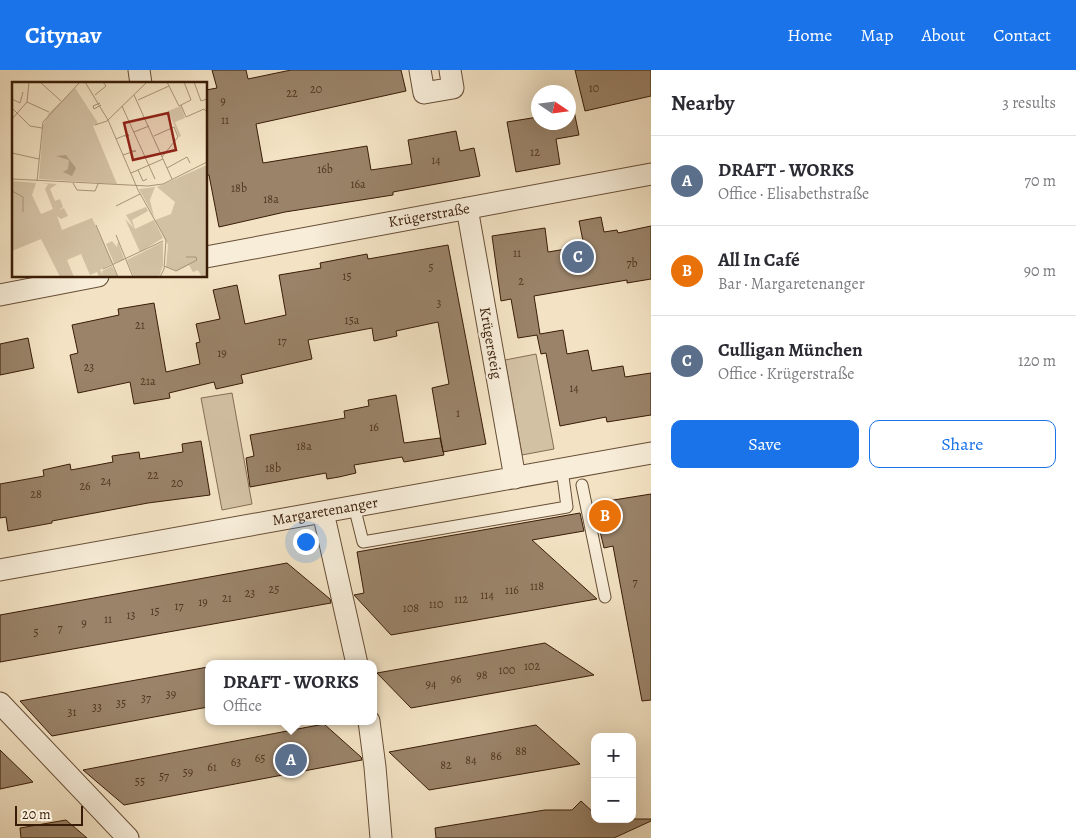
<!DOCTYPE html>
<html lang="en">
<head>
<meta charset="utf-8">
<style>
	body { margin:0; font-family:Alegreya,serif; background:#f2f2f3; color:#2b2b33 }
	.controls { position:absolute; right:15px; bottom:15px; display:grid; overflow:hidden; border-radius:10px; box-shadow:0 5px 20px #0002 }
	.controls button { width:45px; height:45px; display:grid; place-items:center; padding:0; border:0; border-bottom:1px solid #e1e1e2; background:#fff; color:#2b2b33; font:25px sans-serif }
	.compass { position:absolute; left:531px; top:15px; width:45px; height:45px; border-radius:50%; background:#fff; box-shadow:0 5px 20px #0002; rotate:103deg }
	.scale { position:absolute; left:15px; bottom:12px; width:68px; box-sizing:border-box; padding-left:5px; border:2px solid #391c07; border-top:0; font-size:14px; line-height:18px; white-space:nowrap; color:#391c07; -webkit-text-stroke:4px #f7edd9; paint-order:stroke }
	.you { position:absolute; left:305px; top:471px; width:18px; height:18px; margin:-12px; border:4px solid #fff; border-radius:50%; background:#1a73e8; box-shadow:0 0 0 8px #1a73e833 }
	.badge { display:grid; place-items:center; width:32px; height:32px; border-radius:50%; background:#1a73e8; color:#fff; font-size:16px; font-weight:700 }
	.pin { position:absolute; translate:-50% -50%; border:2px solid #fff; box-shadow:0 1px 5px #0006 }
	.popup { position:absolute; left:205px; top:590px; width:172px; height:65px; box-sizing:border-box; display:grid; place-content:center; border-radius:10px; background:#fff; filter:drop-shadow(0 1px 4px #0005); font-size:16px; white-space:nowrap; color:#7c7c81 }
	.popup b { font-size:19px; color:#2b2b33 }
	.popup::after { content:''; position:absolute; left:50%; top:100%; margin-left:-10px; border:10px solid transparent; border-top-color:#fff }
	.list { margin:0; padding:0; list-style:none }
	h2 { display:flex; justify-content:space-between; align-items:center; height:65px; margin:0; padding:0 20px; font-size:21px }
	h2 small { font-size:16px; font-weight:400; color:#7c7c81 }
	.list li { display:grid; grid-template-columns:32px 1fr auto; gap:15px; align-items:center; box-sizing:border-box; height:90px; padding:0 20px; border-top:1px solid #e1e1e2 }
	.list b { display:block; font-size:19px; white-space:nowrap }
	.list p { margin:0; font-size:16px; white-space:nowrap; color:#7c7c81 }
	.list em { font-size:16px; font-style:normal; color:#7c7c81 }
	.actions { display:flex; gap:10px; padding:15px 20px }
	.actions a { flex:1; padding:11px 0; border:1px solid #1a73e8; border-radius:10px; text-align:center; font-size:18px; color:#1a73e8 }
	.actions .main { background:#1a73e8; color:#fff }
	.map { position:relative; flex:none; width:651px; height:768px; overflow:hidden }
	header { display:flex; align-items:center; gap:30px; box-sizing:border-box; height:70px; padding:0 25px; background:#1a73e8; color:#fff }
	header strong { font-size:24px }
	nav { display:flex; gap:28px; margin-inline-start:auto; font-size:18px }
	main { display:flex }
	aside { flex:1; background:#fff }
	.map>svg:first-child { display:block }
</style>
</head>
<body>
<header>
<strong>Citynav</strong>
<nav><a>Home</a><a>Map</a><a>About</a><a>Contact</a></nav>
</header>
<main>
<div class="map">
<svg width="651" height="768" viewBox="0 0 651 768">
	<rect width="100%" height="100%" fill="#f3e3c4"/>
	<filter id="stains"><feTurbulence type="fractalNoise" baseFrequency=".004" numOctaves="4"/><feColorMatrix values="0 0 0 0 .2 0 0 0 0 .09 0 0 0 0 .02 0 0 0 .5 -.17"/></filter>
	<radialGradient id="worn" r=".72"><stop offset=".6" stop-color="#630" stop-opacity="0"/><stop offset="1" stop-color="#630" stop-opacity=".3"/></radialGradient>
	<path fill="#d3c1a4" stroke="#866e56" d="M536 284 554 379 522 385 505 290Z
		M232 323 252 434 222 440 201 328Z"/>
	<path fill="#9a8369" stroke="#391c07" d="M212 0H246L248 9 291 0H401L406 21 256 54 263 93 367 76 371 100 412 94 408 70 456 61 460 81 474 78 480 106 393 122V125L285 142 219 157 209 105H206V20L217 18Z
		M575 0H651V26L585 41Z
		M574 41 579 65 556 69 560 94 516 102 507 52 538 47V52H568V42Z
		M601 147 604 162 617 160 618 163 651 156V209L627 213V210L534 226 540 264 563 260 567 284 588 280 592 301 623 296 625 307 651 303V345L607 352 606 347 560 356 546 283 541 284 537 265 518 268 511 229 501 231 492 166 545 158 548 182 584 176 579 151Z
		M448 175 486 374 443 382 432 318 449 314 438 252 396 261 397 266 374 271 372 258 308 270 312 289 241 305 243 313 216 319 214 312 169 323 170 328 134 334 130 312 78 323 70 285 78 283 72 255 119 245 118 239 154 233 166 302 200 294 196 273 200 272 196 254 220 249 213 220 237 215 245 254 286 245 279 205 321 198 320 193 367 184 368 189Z
		M28 268 34 298 0 305V274Z
		M396 325 404 373 440 368 444 385 404 392 402 387 354 395 356 403 339 407 327 409 326 403 250 417 246 388 254 386 250 365 345 348 344 341 369 336 368 330Z
		M201 371 210 425 148 433 52 451V453L8 461 6 447 0 448V414L44 406 43 400 70 394 71 400 113 392 112 386 139 382 140 389 183 382 182 374Z
		M651 424V630L642 631 613 476 604 478 595 440H596L595 433Z
		M580 443 584 461 532 470 597 529 391 565 354 525 364 523 357 482Z
		M287 493 330 529 331 533 0 592V545Z
		M545 573 594 605 411 638 377 603Z
		M208 597V637L52 666 20 631Z
		M324 654 361 687 362 690 124 735 83 700Z
		M536 655 580 694 429 720 389 682Z
		M0 680 33 712 0 719Z
		M581 731 595 744V749H651V751L614 768H436L435 758 545 740H572Z
		M66 750 87 768H21L20 758Z"/>
	<g fill="none" stroke-linecap="round" stroke-linejoin="round">
		<g stroke="#684e36" stroke-width="13">
			<path id="service" d="M582 415 605 527
				M354 436 363 472 567 437 562 399"/>
		</g>
		<g stroke="#684e36" stroke-width="23">
			<path id="minor" d="M139 0 141 14
				M420 0 424 23 453 18 450 0
				M467 138 515 408
				M206 187 651 104
				M0 225 98 206
				M323 442 357 594
				M0 500 651 383
				M0 633 128 768
				M369 651 375 697 381 768"/>
		</g>
		<use href="#service" stroke="#f7edd9" stroke-width="11"/>
		<use href="#minor" stroke="#f7edd9" stroke-width="21"/>
	</g>
	<g text-anchor="middle" stroke-width="4.5" stroke-linejoin="round" paint-order="stroke">
		<g font-size="12" fill="#513620">
			<text x="594" y="22">10</text>
			<text x="316" y="23">20</text>
			<text x="292" y="27">22</text>
			<text x="223" y="35">9</text>
			<text x="225" y="54">11</text>
			<text x="535" y="86">12</text>
			<text x="436" y="94">14</text>
			<text x="325" y="103">16b</text>
			<text x="358" y="118">16a</text>
			<text x="239" y="122">18b</text>
			<text x="271" y="133">18a</text>
			<text x="517" y="187">11</text>
			<text x="632" y="197">7b</text>
			<text x="431" y="201">5</text>
			<text x="347" y="210">15</text>
			<text x="521" y="215">2</text>
			<text x="439" y="237">3</text>
			<text x="352" y="254">15a</text>
			<text x="140" y="259">21</text>
			<text x="282" y="275">17</text>
			<text x="222" y="287">19</text>
			<text x="89" y="301">23</text>
			<text x="148" y="315">21a</text>
			<text x="574" y="322">14</text>
			<text x="458" y="347">1</text>
			<text x="374" y="361">16</text>
			<text x="304" y="380">18a</text>
			<text x="273" y="402">18b</text>
			<text x="153" y="409">22</text>
			<text x="106" y="415">24</text>
			<text x="177" y="417">20</text>
			<text x="85" y="420">26</text>
			<text x="36" y="428">28</text>
			<text x="635" y="516">7</text>
			<text x="537" y="520">118</text>
			<text x="274" y="523">25</text>
			<text x="512" y="524">116</text>
			<text x="250" y="527">23</text>
			<text x="487" y="529">114</text>
			<text x="227" y="532">21</text>
			<text x="461" y="533">112</text>
			<text x="203" y="536">19</text>
			<text x="436" y="538">110</text>
			<text x="179" y="540">17</text>
			<text x="411" y="542">108</text>
			<text x="155" y="545">15</text>
			<text x="131" y="549">13</text>
			<text x="108" y="553">11</text>
			<text x="84" y="557">9</text>
			<text x="60" y="562">7</text>
			<text x="36" y="566">5</text>
			<text x="532" y="600">102</text>
			<text x="507" y="604">100</text>
			<text x="482" y="609">98</text>
			<text x="456" y="613">96</text>
			<text x="431" y="618">94</text>
			<text x="171" y="628">39</text>
			<text x="146" y="632">37</text>
			<text x="121" y="637">35</text>
			<text x="97" y="641">33</text>
			<text x="72" y="646">31</text>
			<text x="521" y="685">88</text>
			<text x="496" y="690">86</text>
			<text x="260" y="692">65</text>
			<text x="471" y="694">84</text>
			<text x="236" y="696">63</text>
			<text x="446" y="699">82</text>
			<text x="212" y="701">61</text>
			<text x="188" y="706">59</text>
			<text x="164" y="710">57</text>
			<text x="140" y="715">55</text>
		</g>
		<g font-size="15" fill="#391c07" stroke="#f7edd9">
			<text transform="translate(429 145) rotate(-10)" y="5">Krügerstraße</text>
			<text transform="translate(491 273) rotate(80)" y="5">Krügersteig</text>
			<text transform="translate(325 441) rotate(-10)" y="5">Margaretenanger</text>
		</g>
	</g>
	<g transform="translate(12 12)">
		<rect width="195" height="195" fill="#f3e3c4"/>
		<path d="M63 6 86 41 81 44 105 102 27 97 31 43 37 31ZM169 24 173 36 163 40 169 54 167 55 156 29ZM195 83V195H190L186 188 181 190 177 183 165 189 154 185 156 163 143 138 159 132 163 120 145 105ZM0 99 24 101 20 113 29 132 41 127 33 107 36 102 29 101 45 102 38 107 43 119 48 117 51 125 47 128 52 126 56 134 49 137 45 134 50 148 80 136 101 181 88 188 91 193 90 189 100 184 106 195H87L85 190 78 193 69 172 55 178 62 195H48L29 157 0 169ZM143 105 138 118 142 135 127 107ZM134 125 136 129 120 138 123 147 142 138 151 156 128 170 113 137 122 146 114 133ZM100 159 105 165 106 159 112 177 102 181 94 162ZM151 160V183L147 195H122L115 178Z" fill="#d3c1a4"/>
		<path d="M54 73 64 86 60 94 51 90 56 87 57 78 44 74Z" fill="#b49f84"/>
		<path fill="none" stroke="#a99378" stroke-width="1" d="M28 0 49 19M73 0 96 38M155 0 167 24 179 18 172 0M182 0 189 19 195 17M83 13 94 4 91 0M122 13 160 97M0 17 8 21 11 10M126 18 157 4M15 20 37 30M15 20 17 0M88 21 81 24 82 27 89 23M169 23 174 35 192 27 195 30M110 24 143 97M0 26 18 44 30 46M0 37 15 20M96 38 126 108 154 158 152 187 148 195M83 43 95 39 135 0M122 50 137 44M142 54 162 45 166 55 150 75M104 57 116 52 117 54H112M0 71 27 77M111 73 123 69H124H120M155 86 175 75 178 81M126 88 131 99 135 97M119 91 151 77M0 97 136 104 151 102 195 80M25 99 31 40 68 0M61 101 65 108 83 109 86 102M0 109 11 115V130M104 124 128 112M84 143 106 195M104 153 121 195M152 184 164 189 185 178 184 175H174M91 187 151 159"/>
		<path fill="#8f2418" fill-opacity="0.15" stroke="#8f2418" stroke-width="2.5" d="M156 31 164 68 121 78 112 41Z"/>
		<rect width="195" height="195" fill="none" stroke="#391c07" stroke-width="2.5"/>
	</g>
	<rect width="100%" height="100%" filter="url(#stains)"/>
	<rect width="100%" height="100%" fill="url(#worn)"/>
</svg>
<div class="controls">
<button>+</button>
<button>−</button>
</div>
<svg class="compass" viewBox="-18 -18 36 36"><path d="M0-13l5 13h-10z" fill="#e53935"/><path d="M0 13l5-13h-10z" fill="#7c7c81"/></svg>
<div class="scale">20 m</div>
<div class="you"></div>
<div class="pin badge" style="left:291px;top:690px;background:#5c6f8a">A</div>
<div class="popup"><b>DRAFT - WORKS</b>Office</div>
<div class="pin badge" style="left:605px;top:446px;background:#e8710a">B</div>
<div class="pin badge" style="left:578px;top:187px;background:#5c6f8a">C</div>
</div>
<aside>
<h2>Nearby<small>3 results</small></h2>
<ul class="list">
<li><span class="badge" style="background:#5c6f8a">A</span><div><b>DRAFT - WORKS</b><p>Office · Elisabethstraße</p></div><em>70 m</em></li>
<li><span class="badge" style="background:#e8710a">B</span><div><b>All In Café</b><p>Bar · Margaretenanger</p></div><em>90 m</em></li>
<li><span class="badge" style="background:#5c6f8a">C</span><div><b>Culligan München</b><p>Office · Krügerstraße</p></div><em>120 m</em></li>
</ul>
<div class="actions"><a class="main">Save</a><a>Share</a></div>
</aside>
</main>
</body>
</html>
